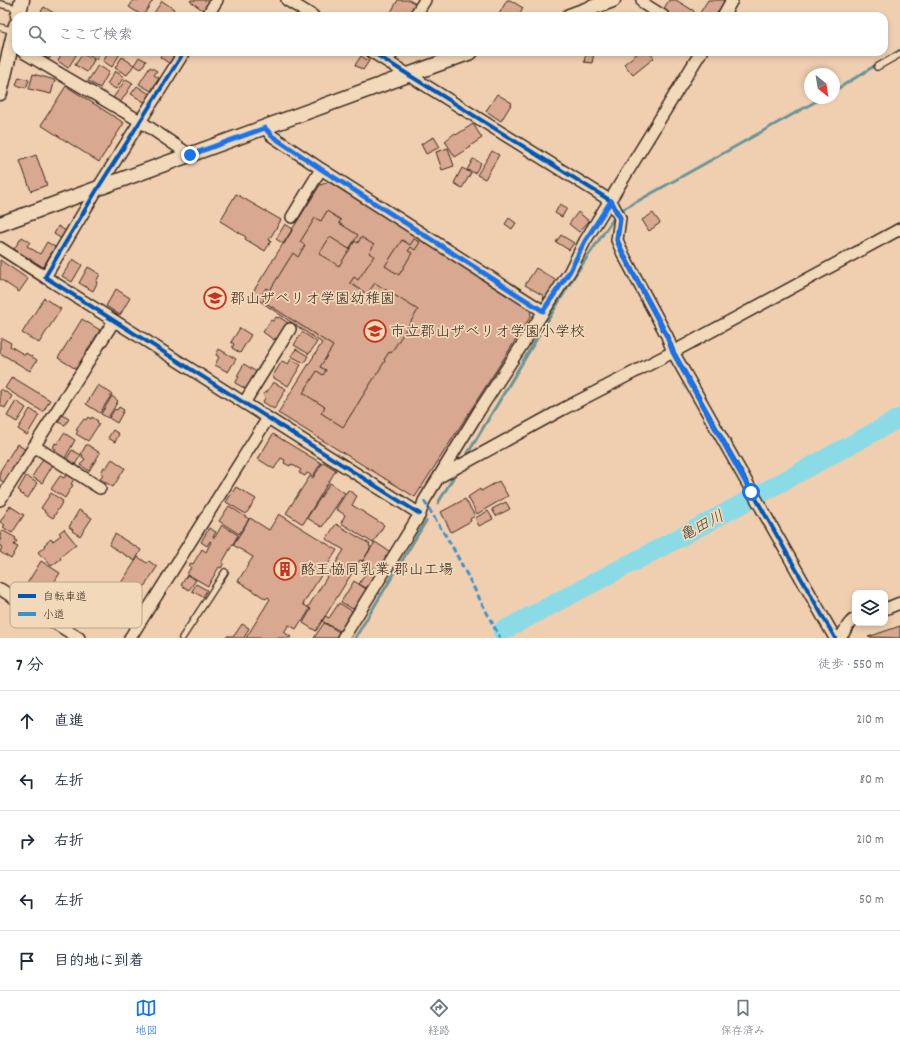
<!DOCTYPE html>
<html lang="ja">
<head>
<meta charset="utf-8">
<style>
	body { margin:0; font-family:Dekko,"Klee One",sans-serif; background:#f2f2f3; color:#1f2937 }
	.controls { position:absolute; right:12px; bottom:12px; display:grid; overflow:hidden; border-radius:8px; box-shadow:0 2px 6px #0003 }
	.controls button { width:36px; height:36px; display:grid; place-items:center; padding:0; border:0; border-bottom:1px solid #e0e1e3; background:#fff; color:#1f2937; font:20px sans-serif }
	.compass { position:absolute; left:804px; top:68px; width:36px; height:36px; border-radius:50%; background:#fff; box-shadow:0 2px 6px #0003; rotate:150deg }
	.stop { position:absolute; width:12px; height:12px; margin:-9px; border:3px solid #1a73e8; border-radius:50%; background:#fff }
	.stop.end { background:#1a73e8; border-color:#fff; box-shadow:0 1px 4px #0008 }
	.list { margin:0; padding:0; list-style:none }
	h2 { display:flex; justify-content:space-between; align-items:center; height:52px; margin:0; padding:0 16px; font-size:17px }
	h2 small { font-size:13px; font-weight:400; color:#747a83 }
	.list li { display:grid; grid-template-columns:26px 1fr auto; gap:12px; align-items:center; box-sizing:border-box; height:60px; padding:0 16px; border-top:1px solid #e0e1e3 }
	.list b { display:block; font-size:15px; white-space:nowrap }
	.list em { font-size:13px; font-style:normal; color:#747a83 }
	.icon { flex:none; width:22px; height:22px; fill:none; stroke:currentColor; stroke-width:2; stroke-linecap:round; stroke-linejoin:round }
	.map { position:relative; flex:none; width:900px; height:638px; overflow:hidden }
	.search { position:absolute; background:#fff; box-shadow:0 2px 6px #0003; left:12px; right:12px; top:12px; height:44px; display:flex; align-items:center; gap:10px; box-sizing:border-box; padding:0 14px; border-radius:12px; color:#747a83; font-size:15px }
	.sheet { height:352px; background:#fff }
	nav { display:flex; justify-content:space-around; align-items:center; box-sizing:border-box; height:56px; border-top:1px solid #e0e1e3; background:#fff; font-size:11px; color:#747a83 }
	nav a { display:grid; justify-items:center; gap:2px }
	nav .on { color:#1a73e8 }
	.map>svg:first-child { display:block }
</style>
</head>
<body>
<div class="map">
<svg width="900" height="638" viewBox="0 0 900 638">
	<rect width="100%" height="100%" fill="#f0cfb1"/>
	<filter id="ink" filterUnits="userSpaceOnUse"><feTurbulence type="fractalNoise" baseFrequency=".025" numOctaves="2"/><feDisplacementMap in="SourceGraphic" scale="8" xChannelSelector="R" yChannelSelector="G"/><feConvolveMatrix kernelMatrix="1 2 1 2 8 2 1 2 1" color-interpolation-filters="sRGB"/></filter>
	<g filter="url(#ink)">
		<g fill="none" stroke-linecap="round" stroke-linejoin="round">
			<path stroke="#6b9497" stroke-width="3" d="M834 91 900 50
				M620 211 822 98
				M468 453 575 275 616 215
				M438 503 453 478
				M355 638 426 521"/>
			<path stroke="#8bdbe7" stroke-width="19" d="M502 631 675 540 900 418"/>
		</g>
		<path fill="#d8a890" stroke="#3b2a1e" d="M134 0H153L143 16 129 7Z
			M191 0H211L204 11 190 1Z
			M398 0H409L416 4 409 16H398L391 12Z
			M507 0H510L523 8 519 16H498Z
			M669 0H676L694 11 692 16H673L663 10Z
			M708 0H728L718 16H698Z
			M162 1 174 9 169 16H152Z
			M44 7 59 16H38Z
			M45 52H54L49 59 43 56Z
			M63 52H78L68 68 58 61Z
			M85 52H100L96 59Z
			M108 52H121L112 67 103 61Z
			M163 52H178L170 64 160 57Z
			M586 52 594 53 592 63 584 62Z
			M639 52H649L654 58 633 75 624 64Z
			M83 53 94 60 87 72 75 65Z
			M361 56 369 61 363 70 355 65Z
			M122 57 134 65 127 75 115 68Z
			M139 57 146 61 141 69 134 65Z
			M98 65 109 72 100 88 88 81Z
			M150 67 157 71 154 75 159 78 151 91 139 84Z
			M115 71 124 77 116 89 107 84Z
			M33 74 55 80 51 94 29 89Z
			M19 77 29 80 26 88 16 85Z
			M126 79 133 83 120 103 113 98Z
			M66 86 124 123 99 162 41 125Z
			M137 86 151 95 146 103 131 94Z
			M497 94 512 103 501 121 486 111Z
			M473 124 482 138 470 146 471 147 455 157 445 141 455 133 456 135Z
			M434 137 440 147 426 154 421 144Z
			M448 148 454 166 442 170 436 152Z
			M492 151 499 155 485 179 477 175Z
			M36 155 47 185 31 191 20 161Z
			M473 159 481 163 475 173 467 170Z
			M462 168 471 173 462 188 454 183Z
			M329 182 530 308 531 316 415 497 278 413 322 343 251 295 320 185Z
			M236 194 281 220 269 240 271 241 265 251 245 239 246 237 220 221Z
			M560 204 567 208 562 217 555 213Z
			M327 211 341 220 339 223 358 235 349 249 330 237 319 254 339 266 355 241 358 243 361 237 374 245 369 253 374 256 358 280 354 277 350 283 367 294 375 283 418 310 391 353 389 352 384 360 385 361 343 427 321 413 325 407 303 393 317 371 323 375 326 370 320 367 333 346 263 301 265 298 261 296 266 288 270 290 293 253 298 257 305 245 300 242 315 218 321 221Z
			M578 212 589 221 579 232 569 224Z
			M653 213 660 223 649 231 642 220Z
			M509 218 516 223 512 229 505 224Z
			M285 224 293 229 284 244 276 239Z
			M58 226 66 231 62 239 54 234Z
			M561 235 574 243 569 250 556 242Z
			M22 237 30 242 27 246 40 254 47 242 55 247 43 267 14 249Z
			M414 239 420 242 415 250 411 247 408 251 412 253 399 275 385 266 402 240 410 245Z
			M73 259 82 265 72 282 62 276Z
			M0 260 28 279 19 292 0 279Z
			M88 267 100 274 96 282 97 283 93 291 79 283Z
			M536 268 557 281 545 301 543 299 544 296 525 285Z
			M116 289 130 298 120 315 106 306Z
			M44 298 61 309 39 343 22 333Z
			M276 317 278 318 279 317 290 324 278 340 275 338 274 340 263 332 271 320 273 321Z
			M82 319 100 330 76 369 58 358Z
			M240 328 251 335 240 353 232 348 234 344 231 342Z
			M302 332 317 342 309 354 294 345Z
			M2 338 11 343 10 346 25 355 26 353 37 360 30 371 0 353V341Z
			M219 349 236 359 228 372 215 365 219 357 216 355Z
			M296 349 308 356 304 363 291 356Z
			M291 359 301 365 288 386 272 377 282 361 288 364Z
			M244 364 258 373 250 386 249 385 246 389 235 383 239 377 237 376Z
			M12 377 50 400 43 412 5 388Z
			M273 382 286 389 274 409 263 402 265 398 263 396 265 392H267Z
			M98 385 112 394 100 413 86 404Z
			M1 389 12 396 5 408 0 405V391Z
			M112 396 118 401 108 418 101 414Z
			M16 401 26 408 17 422 7 416Z
			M119 407 124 410 117 423 109 418 115 409 117 410Z
			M30 409 39 415 27 435 18 429Z
			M62 415 69 419 65 425 58 422Z
			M88 417 91 419 92 417 98 421 97 422 99 424 88 441 76 434 78 431 76 430 84 419 86 420Z
			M113 430 119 434 115 442 108 438Z
			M64 433 75 440 64 460 53 454 56 449 53 448 55 443 57 444Z
			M273 434 321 463 313 476 307 473 305 476 299 473 301 470 291 464 290 466 284 463 285 460 281 458 274 469 258 459Z
			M17 444 26 450 5 483 0 480V471Z
			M86 445H88L100 453 89 471 80 465 85 459 82 457 83 455 81 454Z
			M72 450 81 455 74 466 66 460Z
			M44 457 54 463 42 483 32 477Z
			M112 459 125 468 113 487 100 479 103 474 101 473 104 467 106 468Z
			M323 462 336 470 303 524 286 513 310 476 313 478Z
			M67 474 74 479 71 484 73 485 65 498 51 489 60 476 64 478Z
			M26 476 37 483 28 498 20 493 21 492 18 490Z
			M499 481 508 496 477 514 468 497 480 489 481 491Z
			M330 483 345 493 322 527 307 518Z
			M236 487 256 499 246 514 226 502Z
			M348 490 357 496 352 505 384 525 373 543 341 523 345 515 336 509Z
			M51 493 63 501 53 518 44 512 45 511 41 508Z
			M465 499 475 516 470 519 471 521 451 532 441 512Z
			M506 502 510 509 496 516 492 509Z
			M10 506 24 515 12 533 3 527 5 525 0 522Z
			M229 506 249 519 239 534 219 521Z
			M79 510 92 518 80 536 72 531 73 530 69 527Z
			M488 511 493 519 479 526 475 518Z
			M279 514 337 550 303 604 310 609 302 622 301 621 296 629 289 625 284 632 291 637 290 638H246L270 599 268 597 266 599 238 581 253 557 233 545 250 518 269 530Z
			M336 524 370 544 369 546 371 547 363 561 360 560 316 631 303 623 311 609 308 607 344 550 326 539Z
			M222 525 238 535 222 563H224L221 568 219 567 208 586 187 574 191 567 189 566 191 563 193 564 202 549 206 552 211 542 210 541 207 546 201 542 209 528 216 532 213 537H215Z
			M64 529 76 544 60 557 61 559 51 566 44 557 43 558 38 552 45 546 44 545 51 539 53 541 61 535 59 533Z
			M2 530 16 538 15 540 17 541 14 545 18 547 11 559 0 552 2 547 0 546 1 542 0 541 1 537 0 534Z
			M115 534 141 550 135 561 109 545Z
			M375 542 392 553 379 573 362 562Z
			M138 557 147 563 149 561 157 567 140 593 121 583Z
			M41 561 60 573 46 595 45 594 43 597 25 587Z
			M369 568 378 573 368 589 359 584Z
			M187 575 196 580 189 590 181 585Z
			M354 581 369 591 356 611 341 602Z
			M196 584 207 590 203 597 192 591Z
			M339 603 352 611 340 631 322 621 325 616 329 618Z
			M324 623 341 633 338 638H314Z
			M242 624 249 628 244 638H227V636H234Z
			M900 626V638L868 637Z"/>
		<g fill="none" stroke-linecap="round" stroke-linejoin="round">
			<g stroke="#3b2a1e" stroke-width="8">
				<path id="service" d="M0 4 20 9
					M0 27 14 31
					M877 67 900 54
					M182 638 225 572"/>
			</g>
			<g stroke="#3b2a1e" stroke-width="14">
				<path id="minor" d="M287 0 313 16
					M642 0 644 4 663 16
					M207 16 217 0
					M415 16 425 0
					M723 16 732 0
					M23 52 140 121 190 155
					M184 52 98 188 45 277 420 514
					M372 52 611 201 620 218 617 240 623 254 667 336 673 352 835 638
					M387 61 393 52
					M265 128 272 136 321 169 543 311
					M292 217 321 169
					M0 248 45 277
					M244 403 290 329
					M34 446 100 488
					M441 476 563 409 673 352 900 229
					M0 500 114 321
					M0 589 79 638
					M885 609 900 603
					M130 638 268 418
					M343 638 420 514 424 501 479 411 570 271 585 241 701 52
					M839 638C846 633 846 623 855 619"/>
			</g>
			<g stroke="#3b2a1e" stroke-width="17">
				<path id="tertiary" d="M18 16 22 0
					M569 16 613 0
					M0 93 16 25
					M0 224 471 52"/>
			</g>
			<use href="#service" stroke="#f1d9b9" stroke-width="5.5"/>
			<use href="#minor" stroke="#f1d9b9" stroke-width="11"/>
			<use href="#tertiary" stroke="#f1d9b9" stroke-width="14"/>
			<path stroke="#3e90ca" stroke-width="3" stroke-dasharray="6 3" stroke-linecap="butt" d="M424 501 452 546 500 638"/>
			<g stroke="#f1d9b9" stroke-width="6">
				<path id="cycleway" d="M184 52 98 188 45 277 420 514
					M372 52 611 201 620 218 617 240 623 254 667 336 673 352 835 638"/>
			</g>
			<use href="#cycleway" stroke="#0057b8" stroke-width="4"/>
		</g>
	</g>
	<g fill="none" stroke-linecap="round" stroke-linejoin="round" filter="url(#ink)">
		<path stroke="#1a73e8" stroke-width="5" d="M190 155 265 128 272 136 321 169 543 311 570 271 585 241 611 201 620 218 617 240 623 254 667 336 673 352 751 492"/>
	</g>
	<defs>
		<g id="school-ring" transform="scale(1.15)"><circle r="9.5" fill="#f1d9b9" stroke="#c8321e" stroke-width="1.5"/><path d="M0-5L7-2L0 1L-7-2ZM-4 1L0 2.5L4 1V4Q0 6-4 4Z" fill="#c8321e"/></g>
		<g id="building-ring" transform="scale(1.15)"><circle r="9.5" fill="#f1d9b9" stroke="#c8321e" stroke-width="1.5"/><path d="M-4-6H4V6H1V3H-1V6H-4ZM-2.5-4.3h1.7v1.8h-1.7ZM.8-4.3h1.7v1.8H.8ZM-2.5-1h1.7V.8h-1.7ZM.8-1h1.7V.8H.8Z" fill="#c8321e"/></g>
	</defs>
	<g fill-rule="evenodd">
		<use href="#school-ring" x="215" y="298"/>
		<use href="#school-ring" x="375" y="331"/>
		<use href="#building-ring" x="285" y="569"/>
	</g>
	<g text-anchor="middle" stroke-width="3.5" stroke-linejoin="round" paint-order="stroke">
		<g font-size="15" fill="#3b2a1e" stroke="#f1d9b9" text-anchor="start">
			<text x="230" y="303">郡山ザベリオ学園幼稚園</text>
			<text x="390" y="336">市立郡山ザベリオ学園小学校</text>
			<text x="300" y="574">酪王協同乳業 郡山工場</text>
		</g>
		<g font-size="16" font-style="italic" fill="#47453c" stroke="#f1d9b9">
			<text transform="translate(701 525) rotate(-28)" y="6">亀田川</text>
		</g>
	</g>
	<rect x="10" y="582" width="132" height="46" rx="6" fill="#f1d9b9" stroke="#baa48a" stroke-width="1"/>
	<rect x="18" y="594" width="18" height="4" fill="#0057b8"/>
	<rect x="18" y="612" width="18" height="4" fill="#3e90ca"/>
	<g font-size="11" fill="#3b2a1e">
		<text x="43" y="600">自転車道</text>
		<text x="43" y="618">小道</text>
	</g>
</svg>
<div class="controls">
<button><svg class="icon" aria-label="layers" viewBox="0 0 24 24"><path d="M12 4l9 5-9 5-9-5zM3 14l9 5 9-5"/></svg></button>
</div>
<svg class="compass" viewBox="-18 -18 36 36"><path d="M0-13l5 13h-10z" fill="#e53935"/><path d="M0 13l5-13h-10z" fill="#747a83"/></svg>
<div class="stop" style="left:751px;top:492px"></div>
<div class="stop end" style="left:190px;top:155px"></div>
<div class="search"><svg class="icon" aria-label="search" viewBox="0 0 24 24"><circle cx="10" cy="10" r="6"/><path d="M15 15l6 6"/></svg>ここで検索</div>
</div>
<section class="sheet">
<h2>7 分<small>徒歩 · 550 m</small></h2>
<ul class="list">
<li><svg class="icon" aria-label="ahead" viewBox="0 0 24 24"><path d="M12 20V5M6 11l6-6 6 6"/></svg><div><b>直進</b></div><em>210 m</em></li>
<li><svg class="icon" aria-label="left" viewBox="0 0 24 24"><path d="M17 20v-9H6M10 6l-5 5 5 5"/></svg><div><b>左折</b></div><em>80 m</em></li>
<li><svg class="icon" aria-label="right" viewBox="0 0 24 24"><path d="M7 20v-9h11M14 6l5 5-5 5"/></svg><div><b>右折</b></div><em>210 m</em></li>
<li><svg class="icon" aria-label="left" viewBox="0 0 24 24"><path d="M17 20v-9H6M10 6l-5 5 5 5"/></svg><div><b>左折</b></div><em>50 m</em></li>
<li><svg class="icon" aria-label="arrive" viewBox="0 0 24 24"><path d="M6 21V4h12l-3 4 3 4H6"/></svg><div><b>目的地に到着</b></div></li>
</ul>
</section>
<nav>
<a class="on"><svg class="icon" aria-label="map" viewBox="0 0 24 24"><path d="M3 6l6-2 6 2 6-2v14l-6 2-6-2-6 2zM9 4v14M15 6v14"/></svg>地図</a>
<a><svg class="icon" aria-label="directions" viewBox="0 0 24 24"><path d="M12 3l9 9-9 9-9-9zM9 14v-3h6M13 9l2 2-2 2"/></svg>経路</a>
<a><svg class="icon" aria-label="saved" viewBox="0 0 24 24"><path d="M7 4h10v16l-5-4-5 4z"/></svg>保存済み</a>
</nav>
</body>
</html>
